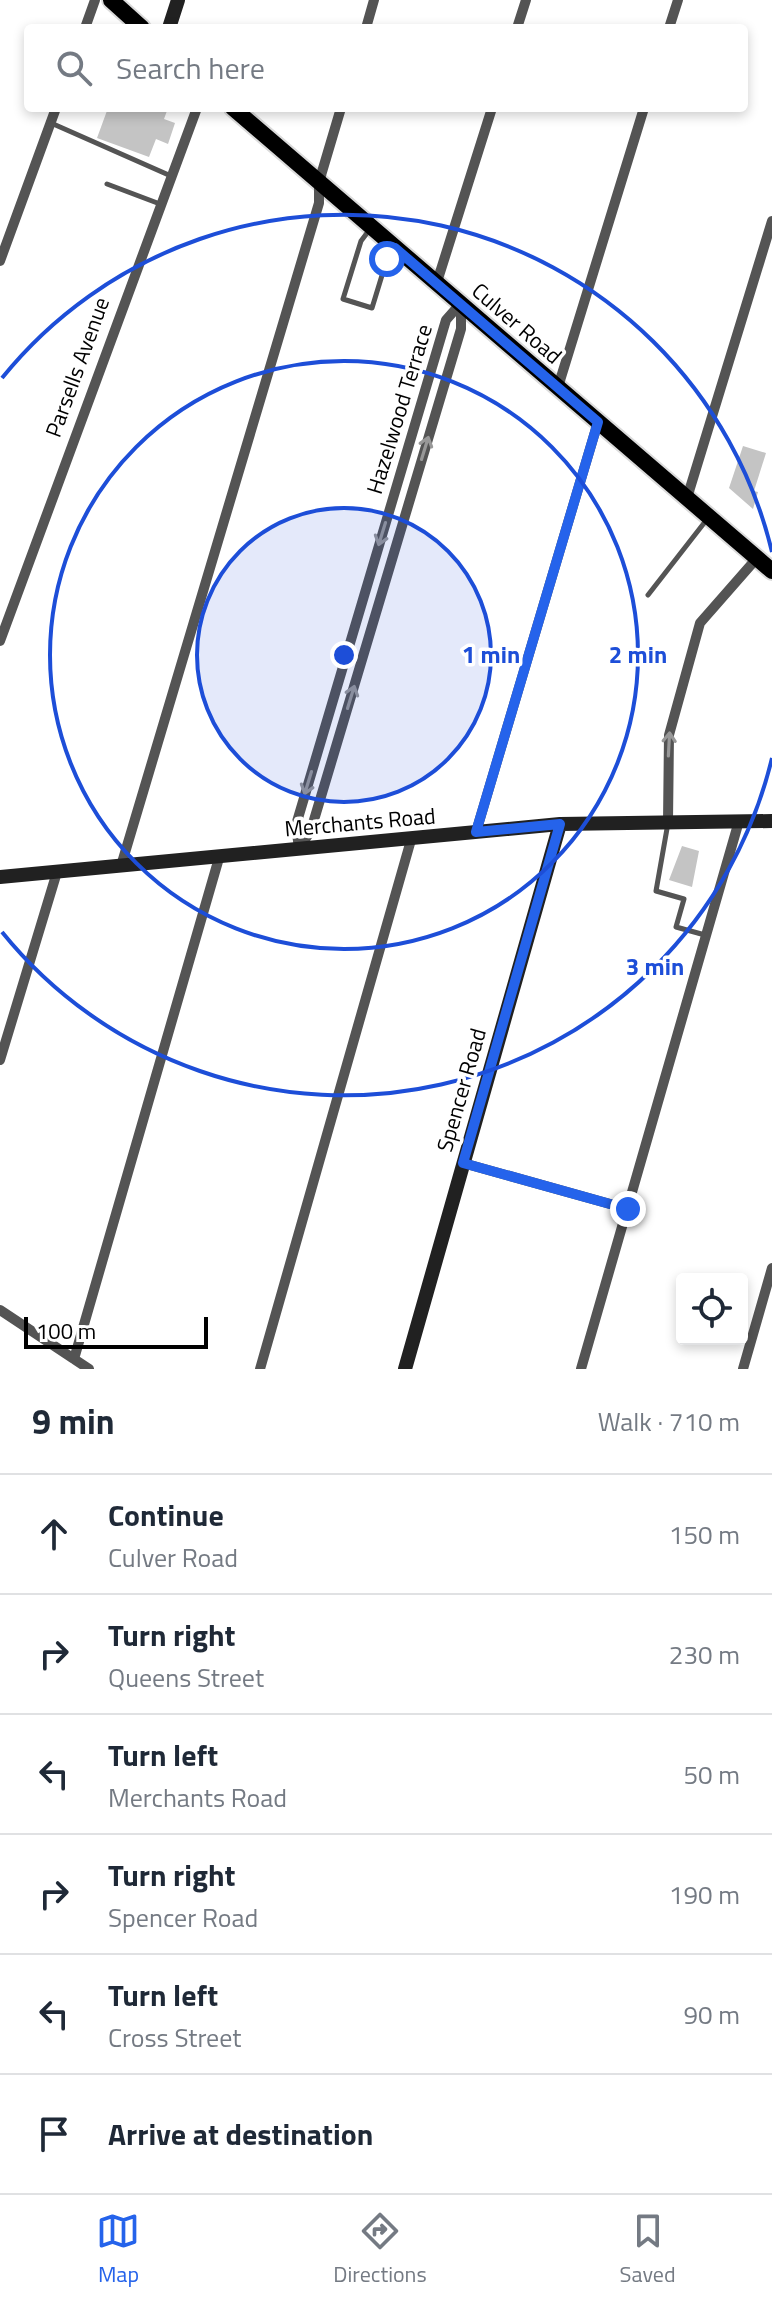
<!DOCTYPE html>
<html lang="en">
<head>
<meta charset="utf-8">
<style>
	body { margin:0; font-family:"Titillium Web",sans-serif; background:#f2f2f3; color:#1f2937 }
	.controls { position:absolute; right:24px; bottom:24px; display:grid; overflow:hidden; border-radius:8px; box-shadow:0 4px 12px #0003 }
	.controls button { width:72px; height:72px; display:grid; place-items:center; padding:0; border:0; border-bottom:2px solid #e0e1e3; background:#fff; color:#1f2937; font:40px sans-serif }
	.scale { position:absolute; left:24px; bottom:20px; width:184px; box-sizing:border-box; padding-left:8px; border:4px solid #000; border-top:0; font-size:22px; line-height:28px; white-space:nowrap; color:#000; -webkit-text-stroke:6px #fff; paint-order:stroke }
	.stop { position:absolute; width:24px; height:24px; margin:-18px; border:6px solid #2563eb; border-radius:50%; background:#fff }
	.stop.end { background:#2563eb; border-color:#fff; box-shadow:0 2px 8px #0008 }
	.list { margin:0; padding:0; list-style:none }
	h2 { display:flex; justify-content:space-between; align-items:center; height:104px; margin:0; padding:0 32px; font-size:34px }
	h2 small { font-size:26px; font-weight:400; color:#747a83 }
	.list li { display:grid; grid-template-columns:52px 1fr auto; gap:24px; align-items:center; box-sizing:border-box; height:120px; padding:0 32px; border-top:2px solid #e0e1e3 }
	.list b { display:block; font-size:30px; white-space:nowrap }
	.list p { margin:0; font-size:26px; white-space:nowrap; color:#747a83 }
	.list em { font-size:26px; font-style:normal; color:#747a83 }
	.icon { flex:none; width:44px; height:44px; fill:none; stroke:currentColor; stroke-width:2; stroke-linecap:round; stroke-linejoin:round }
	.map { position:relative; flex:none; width:772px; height:1369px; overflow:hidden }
	.search { position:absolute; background:#fff; box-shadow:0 4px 12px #0003; left:24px; right:24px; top:24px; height:88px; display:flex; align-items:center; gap:20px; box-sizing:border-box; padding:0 28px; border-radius:8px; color:#747a83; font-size:30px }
	.sheet { height:824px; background:#fff }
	nav { display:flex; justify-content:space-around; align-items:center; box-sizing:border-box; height:112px; border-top:2px solid #e0e1e3; background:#fff; font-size:22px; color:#747a83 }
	nav a { display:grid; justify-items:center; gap:4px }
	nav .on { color:#2563eb }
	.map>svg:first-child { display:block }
</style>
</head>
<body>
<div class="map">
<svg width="772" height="1369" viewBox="0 0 772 1369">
	<rect width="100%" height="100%" fill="#fff"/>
	<path fill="#c4c4c4" d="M108 108H168L164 119 175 123 168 144 156 139 149 157 97 138Z
		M743 446 766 453 754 491 758 492 753 509 729 488Z
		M682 846 699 851 692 887 669 880Z"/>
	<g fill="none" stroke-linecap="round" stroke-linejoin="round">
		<g stroke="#dbdbdb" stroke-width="20">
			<path id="primary" d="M111 0 142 28
				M233 108 772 571"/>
		</g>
		<path stroke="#545454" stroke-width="5" d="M51 123 171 176
			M107 184 160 204
			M370 229 361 241 343 299 372 308 387 259 395 248
			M648 595 708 518
			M668 823 656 891 684 899 676 927 705 935"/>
		<path stroke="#545454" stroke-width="10" d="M85 28 95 0
			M366 28 374 0
			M517 28 526 0
			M669 28 678 0
			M0 261 56 108
			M437 282 492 108
			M558 387 644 108
			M687 498 772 221
			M0 641 197 108
			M668 822 669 735 700 623 757 558
			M476 832 598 422
			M299 849 296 825 446 320 461 303
			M299 849 311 830 461 329V305
			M121 866 319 203V182L341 108
			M0 1060 57 872
			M463 1163 628 1209
			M0 1310 89 1369
			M74 1359 219 858
			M260 1369 411 840
			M581 1369 739 821
			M743 1369 772 1268"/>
		<path stroke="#212121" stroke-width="14" d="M169 28 178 0
			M0 877 560 824 772 821
			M405 1369 560 824"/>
		<use href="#primary" stroke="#000" stroke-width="16"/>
	</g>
	<defs><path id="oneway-shaft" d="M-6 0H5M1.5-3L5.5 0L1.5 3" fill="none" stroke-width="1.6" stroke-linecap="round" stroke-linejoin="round" transform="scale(2)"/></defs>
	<g stroke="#989898">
		<use href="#oneway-shaft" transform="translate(425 448) rotate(-73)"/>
		<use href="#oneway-shaft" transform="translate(382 534) rotate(107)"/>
		<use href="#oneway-shaft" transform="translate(351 697) rotate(-73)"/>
		<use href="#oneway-shaft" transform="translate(669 744) rotate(-87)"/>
		<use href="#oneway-shaft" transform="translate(308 783) rotate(107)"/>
	</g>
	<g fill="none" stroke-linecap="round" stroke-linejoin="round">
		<path stroke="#2563eb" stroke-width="10" d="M387 259 395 248 598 422 476 832 560 824 463 1163 628 1209"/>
	</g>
	<circle cx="344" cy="655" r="147" fill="#1d4ed8" fill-opacity=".12"/>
	<g fill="none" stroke="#1d4ed8" stroke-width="4">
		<circle cx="344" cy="655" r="147"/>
		<circle cx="344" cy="655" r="294"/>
		<path d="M772 758A440 440 0 0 1 2 932M2 378A440 440 0 0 1 772 552"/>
	</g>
	<g text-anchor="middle" stroke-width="7" stroke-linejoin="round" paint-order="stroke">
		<g font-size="22" fill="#000" stroke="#fff">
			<text transform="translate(517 323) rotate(41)" y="8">Culver Road</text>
			<text transform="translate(77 367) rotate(-70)" y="8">Parsells Avenue</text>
			<text transform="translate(399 409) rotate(-73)" y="8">Hazelwood Terrace</text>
			<text transform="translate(360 822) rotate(-5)" y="8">Merchants Road</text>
			<text transform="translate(461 1090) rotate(-74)" y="8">Spencer Road</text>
		</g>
	</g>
	<circle cx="344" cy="655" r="12" fill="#1d4ed8" stroke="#fff" stroke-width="4"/>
	<g font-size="24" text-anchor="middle" font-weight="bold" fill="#1d4ed8" stroke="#fff" stroke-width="7" stroke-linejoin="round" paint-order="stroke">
		<text x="491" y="663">1 min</text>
		<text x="638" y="663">2 min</text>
		<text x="655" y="975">3 min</text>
	</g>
</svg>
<div class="controls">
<button><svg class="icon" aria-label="locate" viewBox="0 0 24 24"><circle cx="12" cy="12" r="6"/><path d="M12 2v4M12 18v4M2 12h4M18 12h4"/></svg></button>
</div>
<div class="scale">100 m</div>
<div class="stop" style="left:387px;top:259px"></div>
<div class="stop end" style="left:628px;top:1209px"></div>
<div class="search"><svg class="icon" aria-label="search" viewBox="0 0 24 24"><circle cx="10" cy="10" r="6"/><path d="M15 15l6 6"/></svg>Search here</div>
</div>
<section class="sheet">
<h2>9 min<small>Walk · 710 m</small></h2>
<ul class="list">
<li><svg class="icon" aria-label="ahead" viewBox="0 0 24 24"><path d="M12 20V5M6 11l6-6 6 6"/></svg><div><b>Continue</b><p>Culver Road</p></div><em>150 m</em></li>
<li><svg class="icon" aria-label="right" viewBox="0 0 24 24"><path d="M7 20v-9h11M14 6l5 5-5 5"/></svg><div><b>Turn right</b><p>Queens Street</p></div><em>230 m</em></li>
<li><svg class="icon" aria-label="left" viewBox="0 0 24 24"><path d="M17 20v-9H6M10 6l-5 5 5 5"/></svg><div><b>Turn left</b><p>Merchants Road</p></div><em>50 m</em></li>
<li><svg class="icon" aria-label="right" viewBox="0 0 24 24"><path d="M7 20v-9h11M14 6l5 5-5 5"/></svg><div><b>Turn right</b><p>Spencer Road</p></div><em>190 m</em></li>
<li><svg class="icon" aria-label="left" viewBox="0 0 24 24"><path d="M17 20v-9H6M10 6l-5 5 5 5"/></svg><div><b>Turn left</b><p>Cross Street</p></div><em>90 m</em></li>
<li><svg class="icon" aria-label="arrive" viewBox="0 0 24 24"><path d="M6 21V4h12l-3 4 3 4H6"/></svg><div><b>Arrive at destination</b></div></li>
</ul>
</section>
<nav>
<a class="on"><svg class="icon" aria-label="map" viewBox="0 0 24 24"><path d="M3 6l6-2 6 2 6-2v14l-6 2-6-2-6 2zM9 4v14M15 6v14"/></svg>Map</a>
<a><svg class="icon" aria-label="directions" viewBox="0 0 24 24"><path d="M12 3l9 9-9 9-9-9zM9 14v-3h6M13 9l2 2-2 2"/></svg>Directions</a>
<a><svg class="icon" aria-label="saved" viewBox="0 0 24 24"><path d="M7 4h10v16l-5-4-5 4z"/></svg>Saved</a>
</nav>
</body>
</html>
